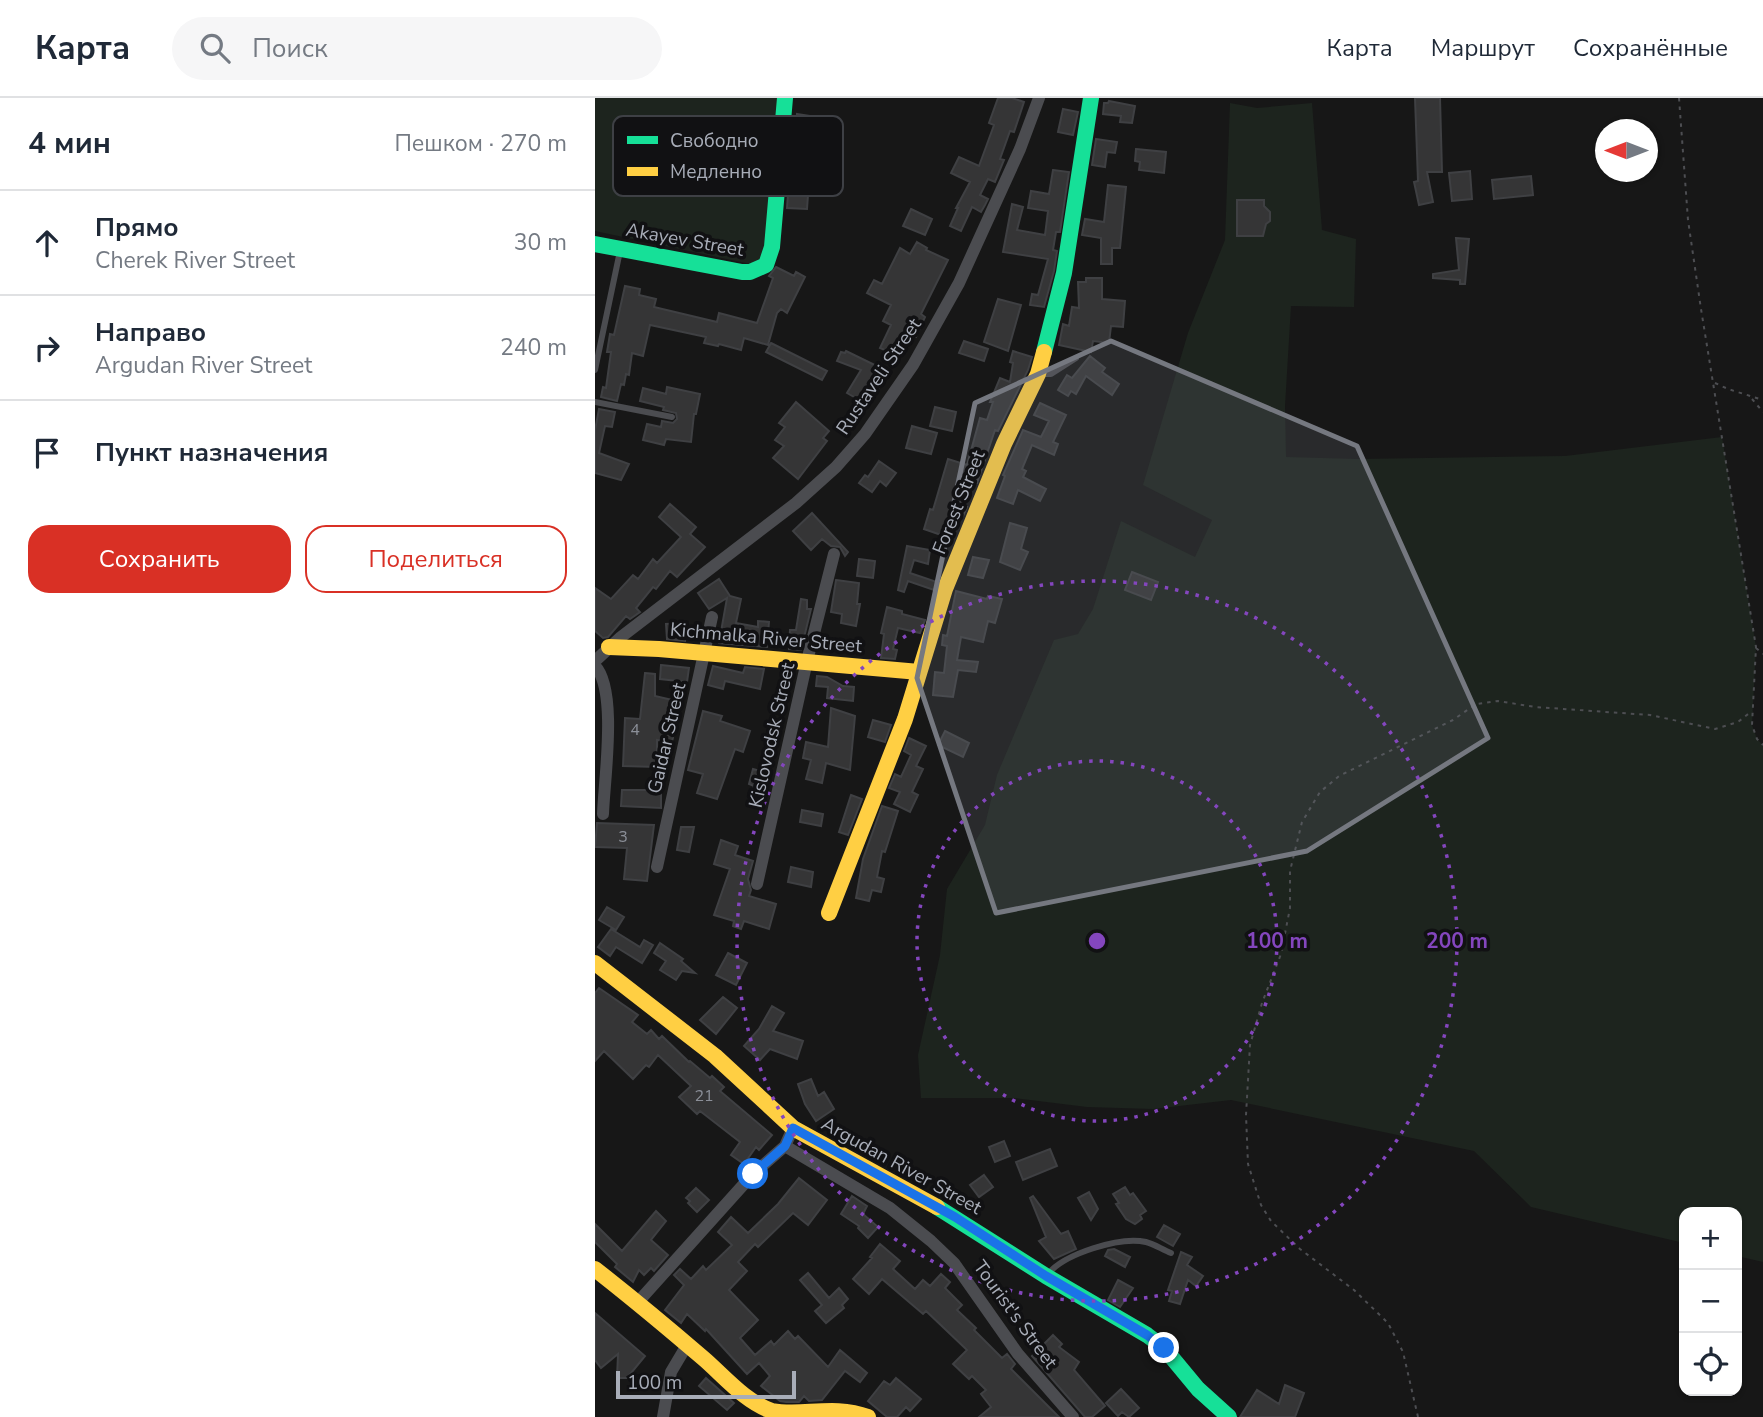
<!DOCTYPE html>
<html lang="ru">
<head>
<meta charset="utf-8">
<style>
	body { margin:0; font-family:"Nunito Sans",sans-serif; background:#f6f6f7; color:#1f2937 }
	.controls { position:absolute; right:21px; bottom:21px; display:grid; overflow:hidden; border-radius:14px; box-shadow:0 2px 5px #0004 }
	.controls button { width:63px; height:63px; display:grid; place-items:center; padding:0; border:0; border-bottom:2px solid #e0e1e3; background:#fff; color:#1f2937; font:35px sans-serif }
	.compass { position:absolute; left:1000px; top:21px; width:63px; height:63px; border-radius:50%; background:#fff; box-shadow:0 2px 5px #0004; rotate:270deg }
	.scale { position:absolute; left:21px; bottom:18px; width:180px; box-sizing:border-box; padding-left:7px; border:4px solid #a8adb8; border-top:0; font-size:19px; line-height:24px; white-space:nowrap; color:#a8adb8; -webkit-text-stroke:5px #111113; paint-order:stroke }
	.stop { position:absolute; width:21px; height:21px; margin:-16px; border:5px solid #1a73e8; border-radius:50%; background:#fff }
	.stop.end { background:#1a73e8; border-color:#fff; box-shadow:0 2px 7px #0008 }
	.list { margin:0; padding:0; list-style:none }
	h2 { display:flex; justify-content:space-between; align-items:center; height:91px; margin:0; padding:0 28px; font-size:30px }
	h2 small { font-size:23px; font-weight:400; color:#747a83 }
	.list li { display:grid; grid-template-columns:46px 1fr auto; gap:21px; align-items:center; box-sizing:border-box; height:105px; padding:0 28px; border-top:2px solid #e0e1e3 }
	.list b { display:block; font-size:26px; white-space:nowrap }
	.list p { margin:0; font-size:23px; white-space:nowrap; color:#747a83 }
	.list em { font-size:23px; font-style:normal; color:#747a83 }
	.actions { display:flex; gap:14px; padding:21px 28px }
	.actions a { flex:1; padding:16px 0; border:2px solid #d93025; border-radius:21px; text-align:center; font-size:24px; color:#d93025 }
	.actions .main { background:#d93025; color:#fff }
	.icon { flex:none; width:38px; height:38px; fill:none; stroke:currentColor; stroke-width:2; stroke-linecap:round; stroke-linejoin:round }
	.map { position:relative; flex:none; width:1168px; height:1319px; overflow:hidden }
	header { display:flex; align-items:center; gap:42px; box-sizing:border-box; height:98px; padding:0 35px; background:#fff; border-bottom:2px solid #e0e1e3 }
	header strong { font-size:33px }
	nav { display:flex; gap:38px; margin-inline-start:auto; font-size:24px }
	.search { width:490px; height:63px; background:#f6f6f7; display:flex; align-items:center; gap:18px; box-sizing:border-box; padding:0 24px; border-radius:38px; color:#747a83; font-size:26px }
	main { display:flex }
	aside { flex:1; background:#fff }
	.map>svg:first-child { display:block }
</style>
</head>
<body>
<header>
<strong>Карта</strong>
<div class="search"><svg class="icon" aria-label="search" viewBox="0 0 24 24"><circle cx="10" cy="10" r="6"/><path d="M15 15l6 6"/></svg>Поиск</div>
<nav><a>Карта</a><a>Маршрут</a><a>Сохранённые</a></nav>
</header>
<main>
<aside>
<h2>4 мин<small>Пешком · 270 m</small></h2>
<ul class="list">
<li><svg class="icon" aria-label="ahead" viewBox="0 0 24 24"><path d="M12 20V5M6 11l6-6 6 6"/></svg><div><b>Прямо</b><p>Cherek River Street</p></div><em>30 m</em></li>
<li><svg class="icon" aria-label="right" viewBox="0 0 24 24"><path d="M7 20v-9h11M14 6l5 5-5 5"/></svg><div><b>Направо</b><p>Argudan River Street</p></div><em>240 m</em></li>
<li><svg class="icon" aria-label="arrive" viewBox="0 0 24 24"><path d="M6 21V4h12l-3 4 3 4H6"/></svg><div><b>Пункт назначения</b></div></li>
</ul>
<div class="actions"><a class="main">Сохранить</a><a>Поделиться</a></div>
</aside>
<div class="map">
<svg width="1168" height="1319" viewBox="0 0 1168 1319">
	<rect width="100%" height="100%" fill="#171717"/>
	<path fill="#1d241e" d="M0 0H184L170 159 155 166 0 133Z
		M635 5 662 10 717 5 727 132 761 141 759 209 696 208 690 308 691 359 763 361 970 358 1127 339 1161 549 1157 627 1162 641 1168 647V1164L1142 1158V1114H1089V1145L936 1109 879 1053 636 1002 558 1011 492 1009 418 1000H326L323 957 345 857 352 791 390 727 402 677 459 542 483 536 498 511 526 423 600 459 617 422 548 387 593 235 630 142Z"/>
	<path fill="#353536" stroke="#3f4043" stroke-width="2" d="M403 0H417L429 4 419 34 415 33 405 61 409 62 400 84 393 81 385 97 393 101 390 107 386 114 377 109 366 133 355 128 363 110H361L375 84 356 75 364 59 384 68 399 27 394 25Z
		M820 0H845L847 74H832L838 104 824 107 819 84 823 83Z
		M514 3 540 8 537 25 525 24 526 18 508 16 509 5H513Z
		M468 11 483 14 478 37 463 34Z
		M202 16 222 19 220 37 200 35Z
		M501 41 522 44 520 55 512 54 510 69 497 67Z
		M541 51 571 54 569 75 544 72 545 64 540 63Z
		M196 53 207 56 204 66 215 69 212 111 192 110Z
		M458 72 474 74 465 134H461L458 152 462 153 459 173 449 209 435 207 437 196 443 197 453 161 408 154 417 106 428 109 422 132 450 137 453 113 433 110 436 93 454 96Z
		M875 73 877 101 857 103 854 75Z
		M936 78 938 97 899 101 897 82Z
		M513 87 531 89 525 150H517V166H506V140L487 137 490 121 509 124Z
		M642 102H669V108L675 114V123L671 126 668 138H642Z
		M316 111 337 121 330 137 308 128Z
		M861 140 874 141 870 186H865V182L838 180V176L864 172Z
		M322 144 332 150 331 152 353 162 326 216 330 219 321 239 311 234 301 257 285 250 296 227 288 223 296 207 272 195 279 182 287 186 305 150 315 156Z
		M181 169 199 178 201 174 210 179 192 215 186 211 182 215 173 247 149 240 146 252 124 246 123 248 109 245 111 239 55 227 48 258 37 255 34 277 31 276 29 287 26 286 22 303 6 299 8 289 11 290 16 254H12L15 236 19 237 30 188 45 191 44 197 61 201 59 209 122 224 124 215 162 225 178 180 174 178Z
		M491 180H507V201L530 203 528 229 516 228 514 245 498 243 496 254 464 247 468 226 474 228 477 209 484 210 483 184H491Z
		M403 201 426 207 413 253 389 244Z
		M369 243 393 251 389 263 364 255Z
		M176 245 232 273 227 282 171 254Z
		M251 253 294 274 273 307 252 295 266 272 242 263 246 254 250 255Z
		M418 253 437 259 433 272 403 333 400 332 382 385 376 383 368 408 372 409 368 418 357 415 349 438 329 431 335 411 338 412 353 361 372 367 385 320 392 322 398 304H395L405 280 415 284 418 265 415 264Z
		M495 258 510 270 507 274 524 286 517 297 491 278 481 296 476 293 473 298 463 292 472 277 477 280Z
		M72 289 105 296 101 316H99L96 344 71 341 69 347 48 342 52 326 66 329 67 323 78 325 82 321 81 315 68 312 69 309 45 303 48 290 71 296Z
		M201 304 234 333 228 340 232 343 203 381 178 360 189 348 180 342 190 329 184 325Z
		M445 305 471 317 458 344 463 346 459 357 437 347 427 371 431 373 428 379 451 391 445 403 423 392 418 406 402 400 410 378 408 377 428 332 446 339 454 323 439 317Z
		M340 309 361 314 357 333 335 328Z
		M4 311 20 314 17 329 10 328 4 355 34 366 26 382 0 375V332Z
		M317 328 342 335 336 356 311 350Z
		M284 363 301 375 291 388 285 383 277 394 264 385 270 377 273 379Z
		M75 406 101 429 95 436 110 449 82 479 75 473 61 491 58 489 41 510 45 514 35 521 31 518 13 539 8 540 0 533V490L16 501 38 477 43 481 58 461 62 465 86 439 64 419Z
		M217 415 253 454 250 458 245 449 236 448 227 441 216 452 198 433Z
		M415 425 432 430 426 451 433 454 425 472 405 464Z
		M312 448 335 452 333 466 319 462 315 475 342 484 339 492 313 483 309 494 303 492Z
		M378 459 394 462 388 480 373 477Z
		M264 461 280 463 278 480 262 478Z
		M537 474 563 484 556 502 530 492Z
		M124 481 135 498 146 501 141 525 163 529V523L174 524 172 549 124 545 132 500 114 511 103 495Z
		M241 482 264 485 262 506H265L261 528 246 525 247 516 236 514Z
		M361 493 392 501 393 498 407 501 400 525 393 523 388 544 366 539 362 562 383 564 381 574 363 572 358 599 338 597 340 574 349 575 352 548 347 547 348 537 352 538Z
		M206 501 212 502V511H216L206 552 194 551 195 532H201Z
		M292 509 307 513V516L330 522 325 535 303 530 298 551 302 552 300 561 286 560 289 536 286 535Z
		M89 525 90 543 72 541 71 526Z
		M66 567 94 570 92 584 65 581Z
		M118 568 148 575 150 569 169 571 165 591 130 583 128 591 113 587Z
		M50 575 60 576V598L86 604 77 644 62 642V669L28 668 30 620 45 621Z
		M222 578 232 579 248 588 259 589 258 603 232 600 233 589 221 588Z
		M236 610 260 618 255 672 231 665 227 685 211 681 216 662 208 660 211 644 233 649Z
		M108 613 127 618 125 623 155 633 148 654 140 651 122 701 102 695 108 676 93 672Z
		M278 622 296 627 290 644 273 639Z
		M350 633 374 645 368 659 343 647Z
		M314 640 331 648 321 668 328 671 317 694 323 697 315 714 299 706 305 694 294 690 300 676 306 679 316 657 309 653Z
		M158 671 173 675 168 696 158 694 159 688 154 686Z
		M27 692H66V710L26 708Z
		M256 697 267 701 253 737 244 734Z
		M287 708 303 713 290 754 287 753 282 779 289 781 286 794 277 792 274 803 261 800 268 761Z
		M207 712 228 716 226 728 205 724Z
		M2 725 59 727 52 783 29 781 32 750 0 749Z
		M86 729H99L94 754 82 752Z
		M126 742 143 748 140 757 158 763 153 781 156 792 154 798 181 806 174 831 149 823 146 831 138 828 139 823 119 817 135 771 119 766Z
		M196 769 218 774 216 789 193 784Z
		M12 809 29 819 21 832 4 822Z
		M16 831 45 849 49 842 58 847 47 865 21 849 15 858 3 849Z
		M65 845 88 861 86 863 100 875 87 873 81 882 65 872 71 863 59 855Z
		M133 855 152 865 141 887 121 877Z
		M4 890 43 917 37 924 52 936 56 932 64 941 67 938 94 964 95 963 115 980 117 978 129 989 125 993 177 1037 164 1052 161 1049 149 1066 136 1057 145 1044 105 1013 102 1016 84 999 96 988 63 957 54 969 51 967 38 981 9 953 0 963V895Z
		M128 899 142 910 121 936 105 922Z
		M177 908 189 915 178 933 208 943 202 961 175 951 165 962 149 948 164 931Z
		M216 981 223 998 229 994 239 1011 221 1023 210 1006 203 986Z
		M409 1043 415 1058 400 1064 394 1049Z
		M455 1051 462 1068 428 1082 421 1064Z
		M389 1077 398 1089 384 1099 375 1087Z
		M204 1080 232 1102 213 1127 198 1115 163 1149 160 1146 143 1164 152 1173 134 1192 163 1222 145 1240 160 1257 176 1243 179 1247 193 1233 200 1241 203 1238 233 1269 245 1252 272 1275 265 1284 250 1273 227 1302 214 1303 209 1298 204 1304H191L185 1303 166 1288 175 1278 164 1265 152 1276 111 1231 110 1233 92 1216 86 1225 70 1212 89 1187 79 1177 85 1171 96 1181 108 1168 111 1172 137 1147 123 1134 136 1119 153 1135 183 1106Z
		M530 1089 535 1097 538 1095 551 1113 545 1117 547 1121 540 1126 531 1121 521 1106 524 1105 518 1096Z
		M101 1090 114 1102 102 1114 93 1105 95 1103 91 1100Z
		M494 1094 503 1111 496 1122 483 1100Z
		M257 1098 272 1108 268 1116 283 1129 273 1140 263 1130 264 1128 246 1116Z
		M438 1098 466 1136 473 1133 481 1151 459 1161 444 1143 451 1139 435 1100Z
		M61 1113 71 1123 56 1142 73 1157 59 1173 56 1170 49 1177 44 1172 38 1184 20 1169 22 1166 0 1144V1126L27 1153Z
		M569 1127 585 1136 578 1148 562 1139Z
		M285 1146 305 1163 298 1171 320 1191 328 1182 335 1188 346 1176 355 1184 350 1190 367 1207 362 1212 381 1230 379 1232 407 1260 412 1256 420 1266 416 1271 464 1319H384L396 1309 386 1296 391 1292 377 1278 374 1281 358 1266 372 1252 331 1213 328 1216 287 1181 274 1196 258 1181 277 1160 275 1159Z
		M519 1151 535 1159 530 1169 510 1158 513 1152Z
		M586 1154 597 1159 592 1167 608 1178 601 1188 593 1182 585 1206 574 1203 577 1193 573 1192Z
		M213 1175 234 1200 244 1190 253 1201 247 1207 249 1210 231 1225 220 1213 227 1207 205 1182Z
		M523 1182 538 1190 525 1209 513 1202Z
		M0 1215 50 1258 32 1280H22L23 1256 6 1270 0 1262Z
		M458 1237 467 1246 464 1249 484 1264 479 1272 510 1308 497 1319H490L437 1258Z
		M111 1280 139 1305 132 1312 104 1288Z
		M301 1280 326 1301 315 1313 311 1309 302 1319H292L273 1303 289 1283 295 1287Z
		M690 1287 709 1295 700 1319H645L662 1292 684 1306Z
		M526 1291 544 1310 534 1319 527 1314 523 1318 511 1305Z"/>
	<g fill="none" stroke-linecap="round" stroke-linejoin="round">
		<path stroke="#4d4e52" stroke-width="2" stroke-dasharray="3.5 5" stroke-linecap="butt" d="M1084 0 1093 122 1106 211 1161 549 1157 627 1162 641 1168 647
			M1120 285 1133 291 1168 302
			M1157 301 1168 314
			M1161 550 1168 556
			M823 1319 808 1254 793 1225 759 1192 705 1151 676 1123 666 1107 653 1066 651 1017 655 947 667 905 686 856 695 810V773L707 724 725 694 744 678 858 622 881 606 903 603 940 609 1055 617 1120 631 1143 624 1157 613"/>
		<path stroke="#4b4c50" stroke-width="6" d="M0 272 25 153
			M446 276H456L481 260
			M0 304 77 319
			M453 1176C469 1156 525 1138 551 1144 559 1146 568 1152 576 1155"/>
		<path stroke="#4b4c50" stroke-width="12" d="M0 563 26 539 201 405 241 369 270 336 318 267 364 185 425 51 444 0
			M0 568C23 592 9 683 8 716
			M62 769 117 519
			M162 786 212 563 239 456
			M190 1048 295 1110 336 1143 359 1165 423 1256 478 1319
			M43 1204 158 1076 190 1048 198 1030
			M68 1319 76 1274 92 1247"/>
		<path stroke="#16e098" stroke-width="16" d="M0 146 147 174H155L171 167 177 149 190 0
			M449 254 469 175 496 0
			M342 1109 451 1178 552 1237 569 1250 603 1291 634 1319"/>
		<path stroke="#ffcf43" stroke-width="16" d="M14 549 64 551 324 574
			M234 815 310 621 350 491 409 346 443 276 449 254
			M0 865 120 958 198 1030 342 1109
			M0 1171C37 1200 73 1230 108 1260 129 1278 150 1304 177 1313 207 1319 238 1306 273 1319"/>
	</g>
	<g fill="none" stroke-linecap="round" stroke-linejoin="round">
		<path stroke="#1a73e8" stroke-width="9" d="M158 1076 190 1048 198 1030 360 1119 451 1178 552 1237 569 1250"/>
	</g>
	<path fill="#757880" fill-opacity="0.2" stroke="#757880" stroke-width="5" stroke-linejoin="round" d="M516 243 762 348 893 640 712 753 401 815 322 580 380 305Z"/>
	<g fill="none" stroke="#8446be" stroke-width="3.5" stroke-dasharray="3.5 7">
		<circle cx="502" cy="843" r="180"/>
		<circle cx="502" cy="843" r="360"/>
	</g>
	<g text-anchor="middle" stroke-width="7" stroke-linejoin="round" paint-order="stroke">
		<g font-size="16" fill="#8b8f98">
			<text x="40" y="637">4</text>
			<text x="28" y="744">3</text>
			<text x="109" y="1003">21</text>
		</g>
		<g font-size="19" fill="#a8adb8" stroke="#111113">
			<text transform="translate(90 141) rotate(10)" y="7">Akayev Street</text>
			<text transform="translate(283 278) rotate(-56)" y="7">Rustaveli Street</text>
			<text transform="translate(363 404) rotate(-68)" y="7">Forest Street</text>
			<text transform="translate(171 539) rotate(5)" y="7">Kichmalka River Street</text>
			<text transform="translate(176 637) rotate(-77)" y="7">Kislovodsk Street</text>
			<text transform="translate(71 640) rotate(-77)" y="7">Gaidar Street</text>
			<text transform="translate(307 1067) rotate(29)" y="7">Argudan River Street</text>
			<text transform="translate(421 1216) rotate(54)" y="7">Tourist's Street</text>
		</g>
	</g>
	<rect x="18" y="18" width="230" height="80" rx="10" fill="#111113" stroke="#3e4045" stroke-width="2"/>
	<rect x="32" y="38" width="31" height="8" fill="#16e098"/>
	<rect x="32" y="69" width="31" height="9" fill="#ffcf43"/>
	<g font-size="19" fill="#a8adb8">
		<text x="75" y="49">Свободно</text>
		<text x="75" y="80">Медленно</text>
	</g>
	<circle cx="502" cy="843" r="10" fill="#8446be" stroke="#111113" stroke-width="3.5"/>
	<g font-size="21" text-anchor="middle" font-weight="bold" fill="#8446be" stroke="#111113" stroke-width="7" stroke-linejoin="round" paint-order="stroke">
		<text x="682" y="850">100 m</text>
		<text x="862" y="850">200 m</text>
	</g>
</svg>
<div class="controls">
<button>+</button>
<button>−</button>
<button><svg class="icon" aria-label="locate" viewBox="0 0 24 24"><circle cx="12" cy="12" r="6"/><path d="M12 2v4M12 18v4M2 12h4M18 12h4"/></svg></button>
</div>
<svg class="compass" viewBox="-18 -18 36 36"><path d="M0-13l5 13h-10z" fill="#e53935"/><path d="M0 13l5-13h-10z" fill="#747a83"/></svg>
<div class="scale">100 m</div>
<div class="stop" style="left:158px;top:1076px"></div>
<div class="stop end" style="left:569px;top:1250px"></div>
</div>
</main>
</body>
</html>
